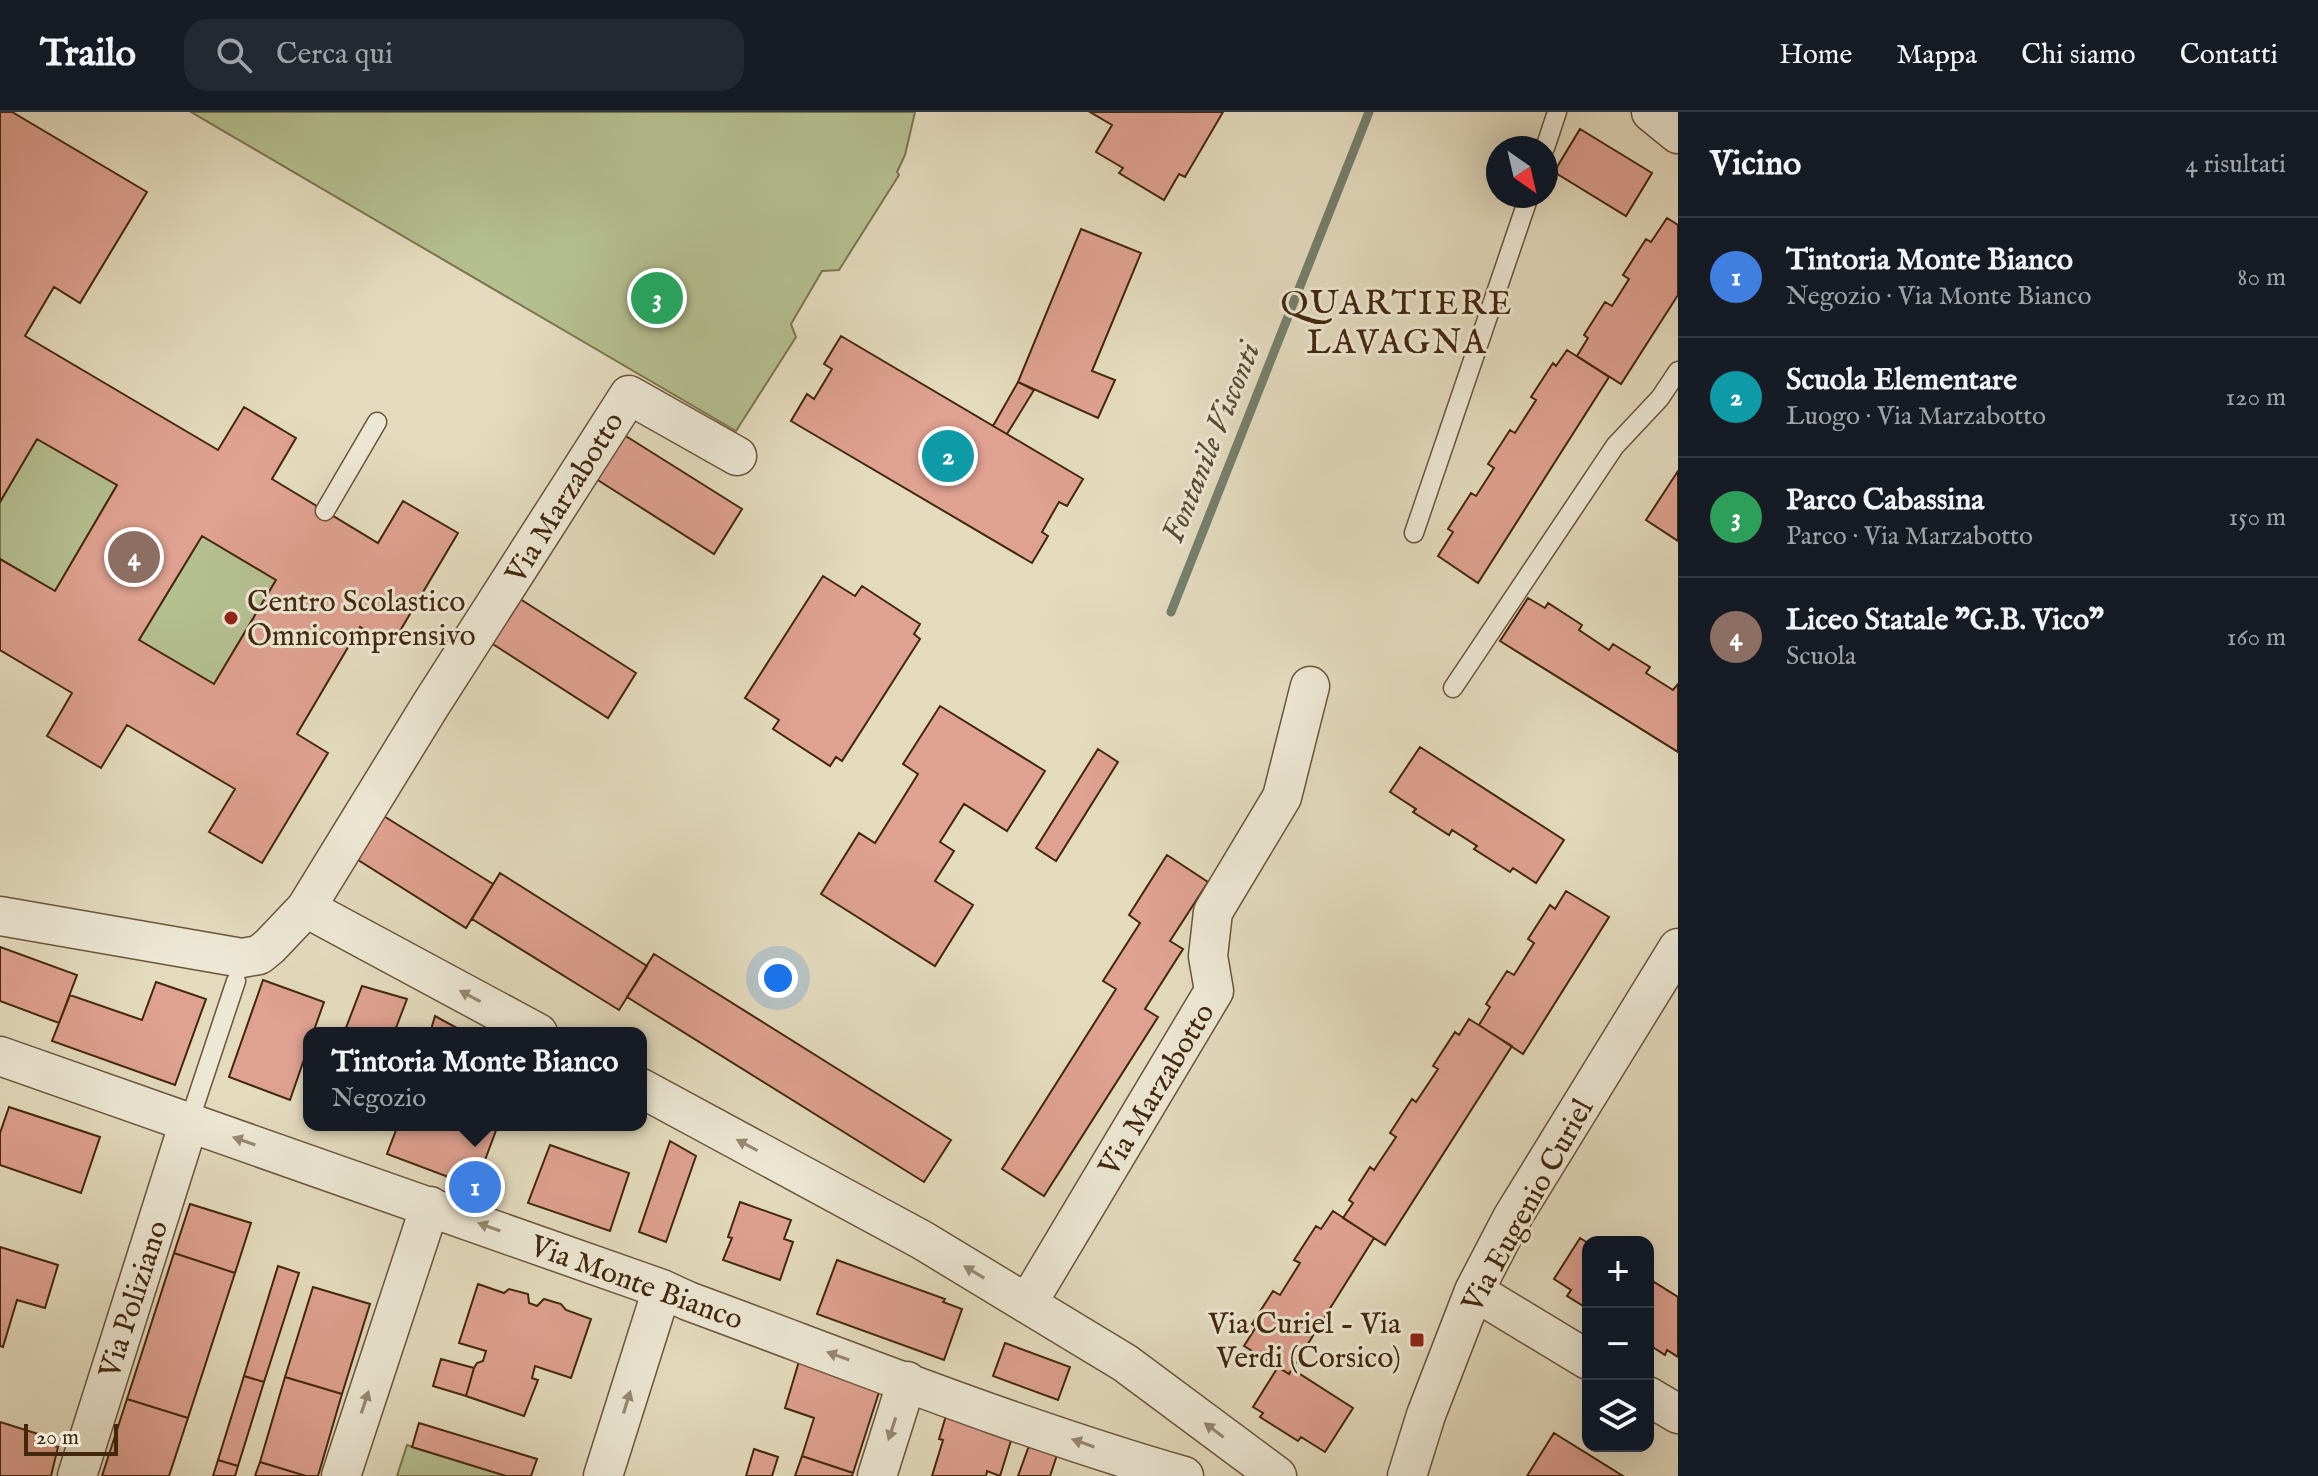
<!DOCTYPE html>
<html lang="it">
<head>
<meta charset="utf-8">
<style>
	body { margin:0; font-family:"IM FELL English",serif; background:#242831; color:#f1f3f6 }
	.controls { position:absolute; right:24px; bottom:24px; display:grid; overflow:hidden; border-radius:16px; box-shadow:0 8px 32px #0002 }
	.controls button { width:72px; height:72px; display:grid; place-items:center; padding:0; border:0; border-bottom:2px solid #363941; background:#171b24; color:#f1f3f6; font:40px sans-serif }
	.compass { position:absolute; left:1486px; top:24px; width:72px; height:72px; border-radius:50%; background:#171b24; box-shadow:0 8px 32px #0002; rotate:146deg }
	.scale { position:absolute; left:24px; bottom:20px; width:94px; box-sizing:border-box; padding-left:8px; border:4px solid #43270c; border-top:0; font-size:22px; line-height:28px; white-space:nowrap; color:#43270c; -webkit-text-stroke:6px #ede8d5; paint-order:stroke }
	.you { position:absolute; left:778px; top:866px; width:28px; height:28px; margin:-20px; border:6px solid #fff; border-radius:50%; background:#1a73e8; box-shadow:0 0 0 12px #1a73e833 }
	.badge { display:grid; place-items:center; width:52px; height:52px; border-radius:50%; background:#2563eb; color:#fff; font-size:26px; font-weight:700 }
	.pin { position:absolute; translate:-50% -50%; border:4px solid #fff; box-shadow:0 2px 8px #0006 }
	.popup { position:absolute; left:303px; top:915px; width:344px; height:104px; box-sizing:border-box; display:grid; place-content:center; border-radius:16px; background:#171b24; filter:drop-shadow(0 2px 6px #0005); font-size:26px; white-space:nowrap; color:#9ea1a6 }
	.popup b { font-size:30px; color:#f1f3f6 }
	.popup::after { content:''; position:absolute; left:50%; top:100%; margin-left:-16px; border:16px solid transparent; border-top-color:#171b24 }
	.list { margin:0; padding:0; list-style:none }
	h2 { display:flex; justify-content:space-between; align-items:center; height:104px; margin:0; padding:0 32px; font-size:34px }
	h2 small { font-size:26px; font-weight:400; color:#9ea1a6 }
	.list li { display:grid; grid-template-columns:52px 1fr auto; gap:24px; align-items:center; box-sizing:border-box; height:120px; padding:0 32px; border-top:2px solid #363941 }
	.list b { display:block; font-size:30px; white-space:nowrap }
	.list p { margin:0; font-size:26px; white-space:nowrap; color:#9ea1a6 }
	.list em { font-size:26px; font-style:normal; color:#9ea1a6 }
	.icon { flex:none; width:44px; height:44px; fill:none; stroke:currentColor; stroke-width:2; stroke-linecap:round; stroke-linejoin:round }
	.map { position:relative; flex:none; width:1678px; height:1364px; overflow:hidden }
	header { display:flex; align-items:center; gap:48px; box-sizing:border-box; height:112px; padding:0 40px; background:#171b24; border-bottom:2px solid #363941 }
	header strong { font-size:38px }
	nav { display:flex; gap:44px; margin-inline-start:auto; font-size:28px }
	.search { width:560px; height:72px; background:#242831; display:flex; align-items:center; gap:20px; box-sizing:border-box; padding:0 28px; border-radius:24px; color:#9ea1a6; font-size:30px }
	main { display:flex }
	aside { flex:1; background:#171b24 }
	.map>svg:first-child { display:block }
</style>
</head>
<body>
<header>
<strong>Trailo</strong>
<div class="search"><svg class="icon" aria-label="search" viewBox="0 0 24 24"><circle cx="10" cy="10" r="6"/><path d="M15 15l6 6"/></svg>Cerca qui</div>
<nav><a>Home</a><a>Mappa</a><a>Chi siamo</a><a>Contatti</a></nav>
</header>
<main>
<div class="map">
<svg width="1678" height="1364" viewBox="0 0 1678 1364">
	<rect width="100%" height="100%" fill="#e4dbbf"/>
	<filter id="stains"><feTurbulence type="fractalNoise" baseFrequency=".0025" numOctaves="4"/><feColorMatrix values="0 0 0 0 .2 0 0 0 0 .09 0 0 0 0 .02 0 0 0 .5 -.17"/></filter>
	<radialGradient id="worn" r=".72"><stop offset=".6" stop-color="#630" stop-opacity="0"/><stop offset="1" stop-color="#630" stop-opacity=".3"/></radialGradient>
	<path fill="#b5c091" stroke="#7c744e" stroke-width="2" d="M191 0H915L905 43 897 60 899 63 839 158 822 159 791 212 796 225 736 319Z
		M37 327 117 373 55 479 0 447V390Z
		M202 424 276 468 214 572 139 528Z
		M407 1333 506 1364H397Z"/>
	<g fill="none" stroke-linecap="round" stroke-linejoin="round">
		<path stroke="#75806d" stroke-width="9" d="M1171 500 1369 0"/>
	</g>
	<path fill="#dfa191" stroke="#43270c" stroke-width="2" fill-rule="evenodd" d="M0 0H12L147 80 80 191 54 175 25 224 218 338 244 295 296 326 272 367 378 431 403 389 458 421 391 534 360 515 297 622 328 641 262 751 209 720 235 677 127 613 101 656 47 624 72 581 0 538V447L55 479 117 373 37 327 0 390ZM202 424 276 468 214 572 139 528Z
		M1090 0H1223L1185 65 1179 62 1164 88 1119 61 1123 56 1096 40 1112 13Z
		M1580 17 1652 61 1626 104 1554 60Z
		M1667 106 1678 113V183L1621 272 1577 244 1588 226 1584 223 1605 190 1612 194 1629 167 1623 163 1646 127 1651 130Z
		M1081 117 1141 141 1092 259 1115 268 1098 306 1018 270Z
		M841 224 1083 367 1067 394 1059 390 1042 420 1048 424 1032 451 791 309 807 282 814 287 832 257 824 252Z
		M1567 238 1609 265 1478 471 1438 444 1453 420 1448 417 1471 381 1476 384 1494 356 1488 352 1510 318 1515 321 1536 288 1531 285 1553 251 1556 254Z
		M1018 270 1034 278 1007 322 993 314Z
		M621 321 742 397 714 442 593 365Z
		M1678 359V429L1646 408Z
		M823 464 855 484 862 474 920 512 914 522 920 527 842 649 836 645 830 654 773 617 779 608 745 586Z
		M517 485 636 561 608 606 488 529Z
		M1528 486 1545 496 1548 491 1582 513 1579 518 1609 538 1613 532 1650 555 1646 561 1673 578 1678 572V640L1500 529Z
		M940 594 1045 659 1007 719 964 692 940 730 954 739 935 769 973 793 935 854 821 782 859 721 875 731 918 662 903 652Z
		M1420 635 1564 728 1536 771 1513 756 1510 760 1474 737 1477 734 1452 718 1449 723 1413 700 1416 697 1390 680Z
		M1098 637 1118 650 1056 749 1036 736Z
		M374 698 493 772 466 816 347 741Z
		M1167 743 1208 770 1170 829 1183 837 1145 897 1158 905 1044 1084 1002 1057 1116 877 1103 869 1140 811 1129 803Z
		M500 761 647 854 619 898 472 807Z
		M1566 779 1609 805 1523 942 1479 913 1490 895 1486 892 1507 859 1514 863 1534 831 1528 827 1550 793 1555 797Z
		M0 835 77 863 59 911 0 889Z
		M654 842 951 1028 924 1070 627 885Z
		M263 868 324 890 313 921H309V933L290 988 229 965Z
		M156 870 206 887 175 973 52 929 70 883 142 908Z
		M362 874 407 887 394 921H344Z
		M435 904 466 921H430Z
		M1469 907 1512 934 1385 1133 1343 1106 1353 1091 1349 1088 1370 1055 1374 1058 1396 1025 1390 1021 1412 987 1416 990 1438 957 1433 954 1455 920 1459 923Z
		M9 995 100 1025 81 1081 0 1053V1021Z
		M398 1013H498L475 1075 387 1042Z
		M670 1029 696 1044 666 1130 639 1120Z
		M550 1033 629 1061 610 1119 528 1091Z
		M740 1090 791 1108 784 1127 793 1130 780 1168 723 1148 732 1126 728 1125Z
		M190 1092 251 1111 235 1161 174 1141Z
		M1333 1099 1374 1126 1289 1262 1244 1234 1256 1215 1252 1212 1273 1179 1280 1183 1300 1151 1294 1148 1316 1114 1321 1117Z
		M1580 1126 1588 1131V1197L1567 1184 1571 1178 1554 1167Z
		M0 1135 58 1153 45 1196 17 1188 3 1235 0 1234Z
		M174 1141 235 1161 188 1306 127 1287Z
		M837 1148 945 1187 943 1190 962 1197 944 1248 817 1202Z
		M278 1154 299 1161 264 1270 244 1264Z
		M1648 1169 1653 1172 1654 1170 1678 1185V1245L1667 1238 1665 1243 1648 1232Z
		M478 1172 504 1181 509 1177 528 1182 529 1191 537 1194 544 1187 561 1192 566 1198 591 1207 571 1266 535 1254 532 1266 538 1268 524 1304 466 1284 474 1256 477 1251 483 1249 486 1239 459 1231Z
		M313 1175 370 1192 342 1282 285 1265Z
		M1005 1231 1070 1255 1058 1288 993 1264Z
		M800 1246 881 1274 853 1361 802 1344 814 1306 785 1296Z
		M441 1247 474 1256 466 1284 433 1274Z
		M1278 1255 1289 1262 1292 1257 1353 1296 1325 1340 1301 1325 1298 1329 1260 1305 1263 1301 1253 1295Z
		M244 1264 264 1270 238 1354 218 1348Z
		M285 1265 342 1282 318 1364H306L260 1350Z
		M127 1287 188 1306 169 1364H102Z
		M948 1297 1014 1319 1000 1364 987 1359 986 1364H932L943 1328 939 1327Z
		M0 1310 38 1322 36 1328 58 1335 51 1364H0Z
		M419 1311 537 1347 531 1364H506L412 1335Z
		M1554 1321 1623 1364H1527Z
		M1030 1331 1058 1340 1050 1364H1018Z
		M754 1337 778 1345 772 1364H746Z
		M802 1344 853 1361 852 1364H795Z
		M218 1348 238 1354 235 1364H213Z
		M260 1350 306 1364H255Z"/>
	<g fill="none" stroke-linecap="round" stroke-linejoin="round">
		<g stroke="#6b5439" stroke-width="21">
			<path id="lane" d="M1545 36 1557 0
				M325 399 377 310
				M1414 421 1529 84
				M1453 576 1615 334 1660 286 1678 259
				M189 1010 236 869"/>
		</g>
		<g stroke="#6b5439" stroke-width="41">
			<path id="street" d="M1651 0 1678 22
				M306 796 538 921
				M0 804 242 846 259 843 270 834 306 796 430 594 629 283 737 344
				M0 944 662 1177 688 1189C851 1249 1017 1316 1184 1364
				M641 976 922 1128 1125 1251 1277 1364
				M1474 1179 1588 1248
				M1027 1192 1214 879 1208 844 1213 800 1282 685 1310 574
				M1648 1284 1678 1302
				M77 1364 189 1010
				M341 1364 430 1094
				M603 1364 662 1177
				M877 1364 907 1269
				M1407 1364 1426 1303 1474 1179 1512 1106 1678 836"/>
		</g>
		<use href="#lane" stroke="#ede8d5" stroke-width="18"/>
		<use href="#street" stroke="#ede8d5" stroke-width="38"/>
	</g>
	<defs><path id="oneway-solid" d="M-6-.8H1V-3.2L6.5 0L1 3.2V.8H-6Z" transform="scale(2)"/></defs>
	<g fill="#988870">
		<use href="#oneway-solid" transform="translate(470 884) rotate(-152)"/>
		<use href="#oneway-solid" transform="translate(244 1029) rotate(-161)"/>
		<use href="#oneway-solid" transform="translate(747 1033) rotate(-152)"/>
		<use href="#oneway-solid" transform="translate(489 1115) rotate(-160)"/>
		<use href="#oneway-solid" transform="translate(974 1160) rotate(-149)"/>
		<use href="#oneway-solid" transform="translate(838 1244) rotate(-160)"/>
		<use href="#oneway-solid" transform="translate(365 1290) rotate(-72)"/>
		<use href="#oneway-solid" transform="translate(627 1290) rotate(-73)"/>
		<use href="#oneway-solid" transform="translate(892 1317) rotate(108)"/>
		<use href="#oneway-solid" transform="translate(1214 1318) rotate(-143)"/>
		<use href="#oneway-solid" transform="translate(1083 1331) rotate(-161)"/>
	</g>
	<g fill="#8f2418" stroke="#ede8d5" stroke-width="3">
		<circle cx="231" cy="506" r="8"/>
		<rect x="1409" y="1220" width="16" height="16" rx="4"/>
	</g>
	<g text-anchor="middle" stroke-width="6" stroke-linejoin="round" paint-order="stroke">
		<g font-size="30" fill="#43270c" stroke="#ede8d5">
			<text transform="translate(564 385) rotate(-58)" y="10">Via Marzabotto</text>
			<text transform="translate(1156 977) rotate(-59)" y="10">Via Marzabotto</text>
			<text transform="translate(1527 1093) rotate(-61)" y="10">Via Eugenio Curiel</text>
			<text transform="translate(637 1170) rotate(20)" y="10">Via Monte Bianco</text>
			<text transform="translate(133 1187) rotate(-72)" y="10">Via Poliziano</text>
		</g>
		<g font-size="30" fill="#43270c" stroke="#ede8d5" text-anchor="start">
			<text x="247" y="499">Centro Scolastico<tspan x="247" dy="34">Omnicomprensivo</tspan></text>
			<text x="1401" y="1221" text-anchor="end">Via Curiel - Via<tspan x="1401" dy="34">Verdi (Corsico)</tspan></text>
		</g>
		<g font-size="32" font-style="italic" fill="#584c34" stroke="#ede8d5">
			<text transform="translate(1210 330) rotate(-68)" y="11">Fontanile Visconti</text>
		</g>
		<g font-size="34" letter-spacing="2" fill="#43270c" stroke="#ede8d5">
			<text x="1397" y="202">QUARTIERE<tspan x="1397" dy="39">LAVAGNA</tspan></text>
		</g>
	</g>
	<rect width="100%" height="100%" filter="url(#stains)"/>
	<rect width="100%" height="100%" fill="url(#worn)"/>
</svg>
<div class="controls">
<button>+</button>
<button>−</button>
<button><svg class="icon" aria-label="layers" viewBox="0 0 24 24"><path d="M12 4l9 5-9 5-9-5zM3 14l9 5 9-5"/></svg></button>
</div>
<svg class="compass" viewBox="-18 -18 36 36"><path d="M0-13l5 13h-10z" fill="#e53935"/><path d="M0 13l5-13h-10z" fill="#9ea1a6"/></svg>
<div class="scale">20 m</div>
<div class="you"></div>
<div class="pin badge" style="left:475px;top:1075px;background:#3f7fe0">1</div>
<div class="popup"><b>Tintoria Monte Bianco</b>Negozio</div>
<div class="pin badge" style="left:948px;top:344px;background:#0f9aa8">2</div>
<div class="pin badge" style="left:657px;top:186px;background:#2e9e5b">3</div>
<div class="pin badge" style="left:134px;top:445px;background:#8d6e63">4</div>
</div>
<aside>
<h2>Vicino<small>4 risultati</small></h2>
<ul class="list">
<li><span class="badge" style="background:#3f7fe0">1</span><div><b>Tintoria Monte Bianco</b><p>Negozio · Via Monte Bianco</p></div><em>80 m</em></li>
<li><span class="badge" style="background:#0f9aa8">2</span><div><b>Scuola Elementare</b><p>Luogo · Via Marzabotto</p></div><em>120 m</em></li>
<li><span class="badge" style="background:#2e9e5b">3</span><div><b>Parco Cabassina</b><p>Parco · Via Marzabotto</p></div><em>150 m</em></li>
<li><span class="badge" style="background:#8d6e63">4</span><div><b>Liceo Statale &quot;G.B. Vico&quot;</b><p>Scuola</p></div><em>160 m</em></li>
</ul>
</aside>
</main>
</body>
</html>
